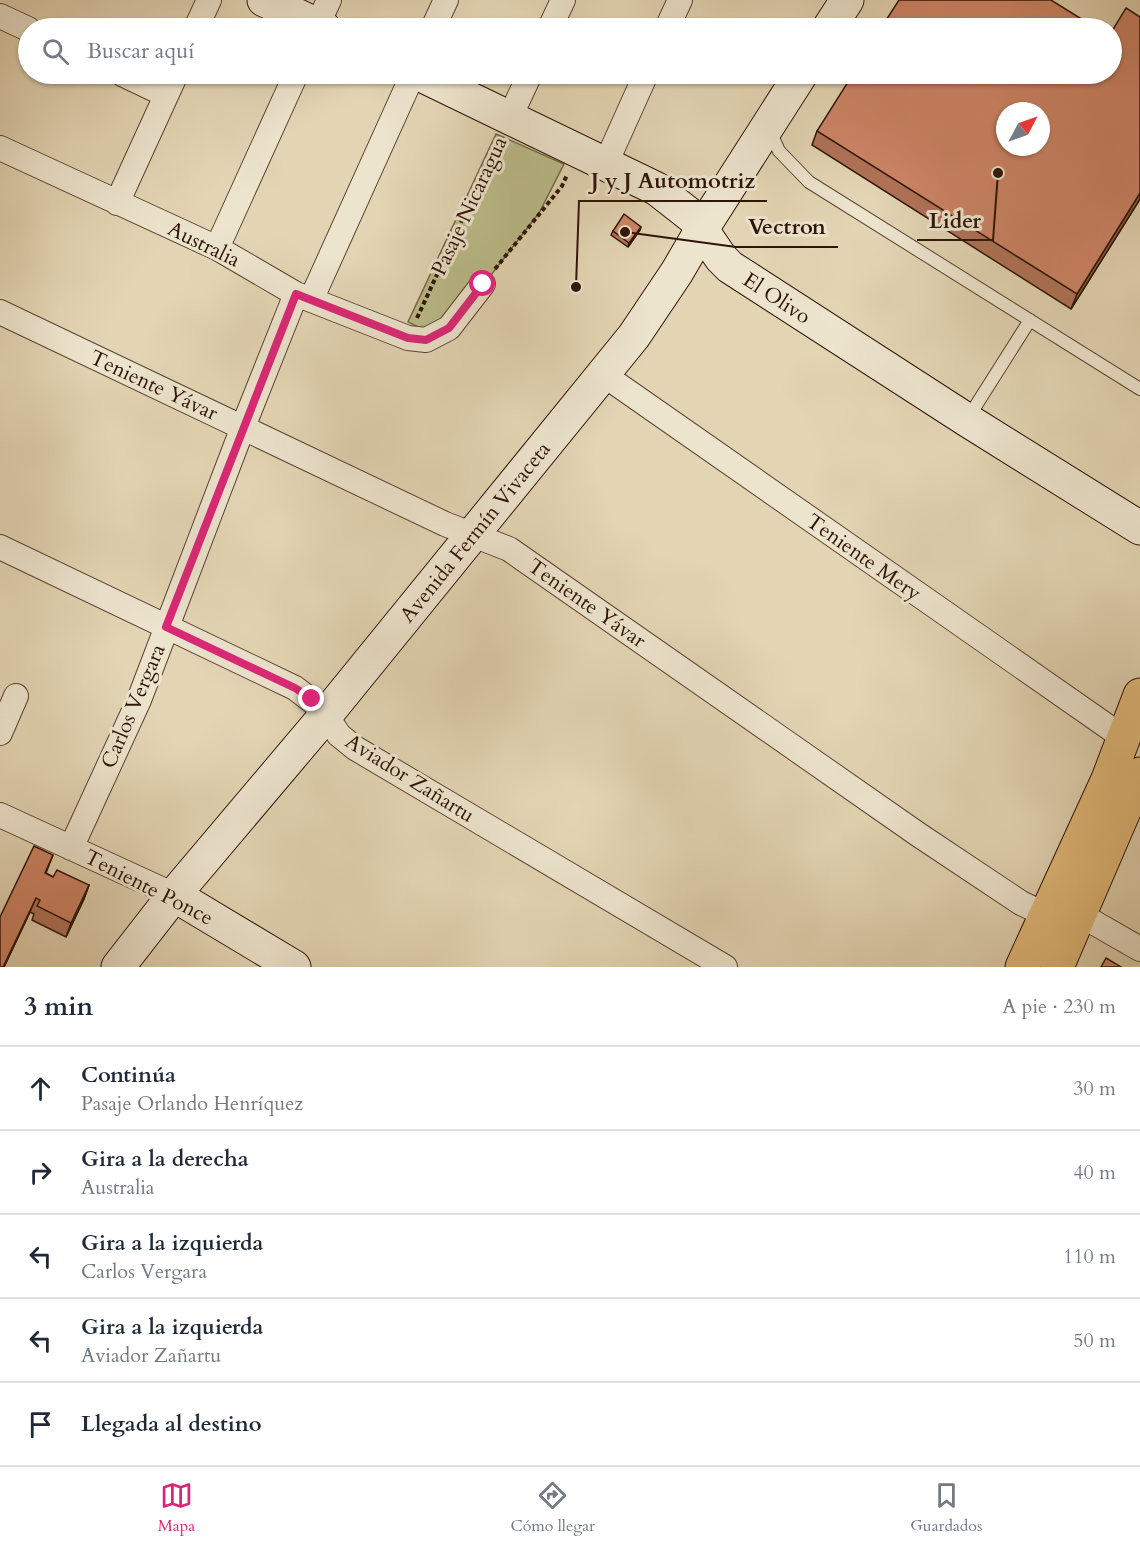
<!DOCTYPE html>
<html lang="es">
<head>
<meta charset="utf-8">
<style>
	body { margin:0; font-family:Cardo,serif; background:#f6f6f7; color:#1f2937 }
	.compass { position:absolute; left:996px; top:102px; width:54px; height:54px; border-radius:50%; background:#fff; box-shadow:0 2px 4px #0004; rotate:49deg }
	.stop { position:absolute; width:18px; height:18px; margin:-14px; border:4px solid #db2777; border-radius:50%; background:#fff }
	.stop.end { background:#db2777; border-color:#fff; box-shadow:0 2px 6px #0008 }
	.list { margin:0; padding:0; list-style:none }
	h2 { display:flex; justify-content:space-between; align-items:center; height:78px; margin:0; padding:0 24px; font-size:26px }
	h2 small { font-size:20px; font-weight:400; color:#747a83 }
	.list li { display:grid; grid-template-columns:39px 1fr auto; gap:18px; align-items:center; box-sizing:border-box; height:84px; padding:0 24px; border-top:2px solid #e0e1e3 }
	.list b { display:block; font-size:22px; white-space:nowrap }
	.list p { margin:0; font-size:20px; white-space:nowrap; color:#747a83 }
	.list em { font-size:20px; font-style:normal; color:#747a83 }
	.icon { flex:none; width:33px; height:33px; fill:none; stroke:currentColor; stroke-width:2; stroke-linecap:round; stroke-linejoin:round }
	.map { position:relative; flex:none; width:1140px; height:967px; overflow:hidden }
	.search { position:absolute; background:#fff; box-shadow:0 2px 4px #0004; left:18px; right:18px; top:18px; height:66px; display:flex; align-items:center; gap:15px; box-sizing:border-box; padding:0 21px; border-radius:33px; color:#747a83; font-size:22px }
	.sheet { height:498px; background:#fff }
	nav { display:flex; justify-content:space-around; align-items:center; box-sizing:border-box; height:84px; border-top:2px solid #e0e1e3; background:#fff; font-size:16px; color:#747a83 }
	nav a { display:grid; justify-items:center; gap:3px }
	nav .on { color:#db2777 }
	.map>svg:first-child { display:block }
</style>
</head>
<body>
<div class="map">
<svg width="1140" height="967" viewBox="0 0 1140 967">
	<rect width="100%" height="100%" fill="#e3d5b4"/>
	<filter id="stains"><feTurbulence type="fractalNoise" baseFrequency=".00333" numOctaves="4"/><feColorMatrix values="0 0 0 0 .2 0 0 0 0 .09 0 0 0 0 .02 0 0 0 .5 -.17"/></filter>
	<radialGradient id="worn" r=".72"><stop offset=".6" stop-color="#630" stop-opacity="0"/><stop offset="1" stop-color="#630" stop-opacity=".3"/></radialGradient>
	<path fill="#babc89" stroke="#746848" stroke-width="1.5" d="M496 134 564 164 539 213 467 306 426 331 408 322Z"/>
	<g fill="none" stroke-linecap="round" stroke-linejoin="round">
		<g stroke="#5b4432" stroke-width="14">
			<path id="lane" d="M769 129 779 151 809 182 1140 389
				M968 418 1030 320"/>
		</g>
		<g stroke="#5b4432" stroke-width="26">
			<path id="street" d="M0 16 28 29
				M196 28 209 0
				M316 28 329 0
				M433 28 446 0
				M550 28 563 0
				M667 28 680 0
				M122 74 166 95
				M510 117 530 74
				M0 148 217 248 296 294 408 338 426 340 449 328 483 284
				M606 163 646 74
				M117 203 176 74
				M217 248 296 74
				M311 300 413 74
				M0 312 445 524 509 549 919 835 1021 903 1046 915 1093 922 1140 949
				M604 375 1124 738
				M0 547 295 688 321 708 339 735 355 748 725 967
				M0 733 16 696
				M0 815 174 895
				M71 848 139 700 243 427 296 294"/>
		</g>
		<g stroke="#2e1406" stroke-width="35">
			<path id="secondary" d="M264 0 324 28
				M829 28 847 0
				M419 74 657 189 694 218 721 258 730 267 967 420 1140 528
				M174 895 294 967
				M118 967 174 895 326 715 634 336 677 272 702 229 801 74"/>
		</g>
		<g stroke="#2e1406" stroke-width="35">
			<path id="primary" d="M1022 967 1108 779 1140 695
				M1057 967 1140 774"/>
		</g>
		<path stroke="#2e1406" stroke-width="4" stroke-dasharray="4.5 3" stroke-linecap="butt" d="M495 269 562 186 567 175
			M417 318 499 140"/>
		<use href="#lane" stroke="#ede4ce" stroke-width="12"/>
		<use href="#street" stroke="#ede4ce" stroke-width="24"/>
		<use href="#secondary" stroke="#ede4ce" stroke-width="33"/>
		<use href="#primary" stroke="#e2ba7a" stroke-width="33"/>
	</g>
	<path fill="#b07258" stroke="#2e1406" stroke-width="1.5" d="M1140 17V199L1071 309 812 145 817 131 1112 74Z
		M640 230 628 247 611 235 613 231Z
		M53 855 46 873 53 877 89 885 84 899 66 937 32 920 34 914 30 912 4 967H0Z"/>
	<path fill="#905c47" stroke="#2e1406" stroke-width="1.5" d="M1140 193V199L1071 309 1077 294Z
		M641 227 640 230 628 247 629 243Z
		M89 885 84 899 66 937 71 923Z
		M36 898 30 912 4 967H3Z"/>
	<path fill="#cd8466" stroke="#2e1406" stroke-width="1.5" fill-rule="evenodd" d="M899 0H1051L1096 28H881Z
		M1126 8 1140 17V193L1077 294 817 131 853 74H1112V31ZM1005 111H1041V147H1005Z
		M624 214 641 227 629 243 613 231Z
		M34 846 53 855 45 873 53 877 57 870 89 885 71 923 37 906 40 900 36 898 3 967H0V917Z
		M1106 958 1121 967H1101Z"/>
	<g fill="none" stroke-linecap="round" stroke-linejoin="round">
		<path stroke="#db2777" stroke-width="8" d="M312 699 295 688 166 627 296 294 408 338 426 340 449 328 483 284"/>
	</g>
	<g text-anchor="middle" stroke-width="6" stroke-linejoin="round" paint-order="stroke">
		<g font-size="21" fill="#2e1406" stroke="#ede4ce">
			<text transform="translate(469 206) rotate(-65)" y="7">Pasaje Nicaragua</text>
			<text transform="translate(204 244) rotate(26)" y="7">Australia</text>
			<text transform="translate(777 298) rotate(33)" y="7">El Olivo</text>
			<text transform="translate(154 385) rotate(25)" y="7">Teniente Yávar</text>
			<text transform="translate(475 532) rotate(-51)" y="7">Avenida Fermín Vivaceta</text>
			<text transform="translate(864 557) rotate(35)" y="7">Teniente Mery</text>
			<text transform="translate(587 603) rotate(35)" y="7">Teniente Yávar</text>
			<text transform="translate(133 706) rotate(-67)" y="7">Carlos Vergara</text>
			<text transform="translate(410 778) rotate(32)" y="7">Aviador Zañartu</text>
			<text transform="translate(149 887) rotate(27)" y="7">Teniente Ponce</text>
		</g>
	</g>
	<path fill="none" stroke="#2e1406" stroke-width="2" d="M576 287L579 201H767M998 173L993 240H917M625 232L736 247H838"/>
	<g fill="#2e1406" stroke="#ede4ce" stroke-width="2">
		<circle cx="576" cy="287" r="6"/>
		<circle cx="998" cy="173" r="6"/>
		<circle cx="625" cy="232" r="6"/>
	</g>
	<g font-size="22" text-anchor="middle" font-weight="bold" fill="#2e1406" stroke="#ede4ce" stroke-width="6" stroke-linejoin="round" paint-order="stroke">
		<text x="673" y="188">J y J Automotriz</text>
		<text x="955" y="228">Lider</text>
		<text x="787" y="234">Vectron</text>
	</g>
	<rect width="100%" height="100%" filter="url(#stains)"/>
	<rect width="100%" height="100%" fill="url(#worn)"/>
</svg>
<svg class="compass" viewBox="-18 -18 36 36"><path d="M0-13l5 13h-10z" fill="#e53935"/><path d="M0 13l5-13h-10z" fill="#747a83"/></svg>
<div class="stop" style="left:483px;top:284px"></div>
<div class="stop end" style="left:312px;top:699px"></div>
<div class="search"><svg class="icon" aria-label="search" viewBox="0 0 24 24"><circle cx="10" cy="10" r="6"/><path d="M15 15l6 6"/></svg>Buscar aquí</div>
</div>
<section class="sheet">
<h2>3 min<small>A pie · 230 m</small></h2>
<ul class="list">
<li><svg class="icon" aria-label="ahead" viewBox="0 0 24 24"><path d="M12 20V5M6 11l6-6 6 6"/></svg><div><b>Continúa</b><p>Pasaje Orlando Henríquez</p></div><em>30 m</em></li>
<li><svg class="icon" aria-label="right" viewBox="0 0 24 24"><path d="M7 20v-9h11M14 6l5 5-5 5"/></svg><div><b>Gira a la derecha</b><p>Australia</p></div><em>40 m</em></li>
<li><svg class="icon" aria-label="left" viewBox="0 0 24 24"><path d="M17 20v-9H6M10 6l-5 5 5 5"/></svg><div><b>Gira a la izquierda</b><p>Carlos Vergara</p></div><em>110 m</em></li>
<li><svg class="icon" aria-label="left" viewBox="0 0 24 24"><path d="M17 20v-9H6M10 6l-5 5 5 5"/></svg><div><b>Gira a la izquierda</b><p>Aviador Zañartu</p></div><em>50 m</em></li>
<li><svg class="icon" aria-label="arrive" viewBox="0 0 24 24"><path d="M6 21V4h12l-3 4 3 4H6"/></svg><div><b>Llegada al destino</b></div></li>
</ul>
</section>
<nav>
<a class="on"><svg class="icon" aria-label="map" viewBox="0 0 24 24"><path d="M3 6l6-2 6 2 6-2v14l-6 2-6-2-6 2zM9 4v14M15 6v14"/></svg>Mapa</a>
<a><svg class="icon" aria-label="directions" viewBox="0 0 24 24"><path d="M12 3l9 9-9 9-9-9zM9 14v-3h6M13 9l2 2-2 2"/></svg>Cómo llegar</a>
<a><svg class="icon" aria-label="saved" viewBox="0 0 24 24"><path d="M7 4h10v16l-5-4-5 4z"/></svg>Guardados</a>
</nav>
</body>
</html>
